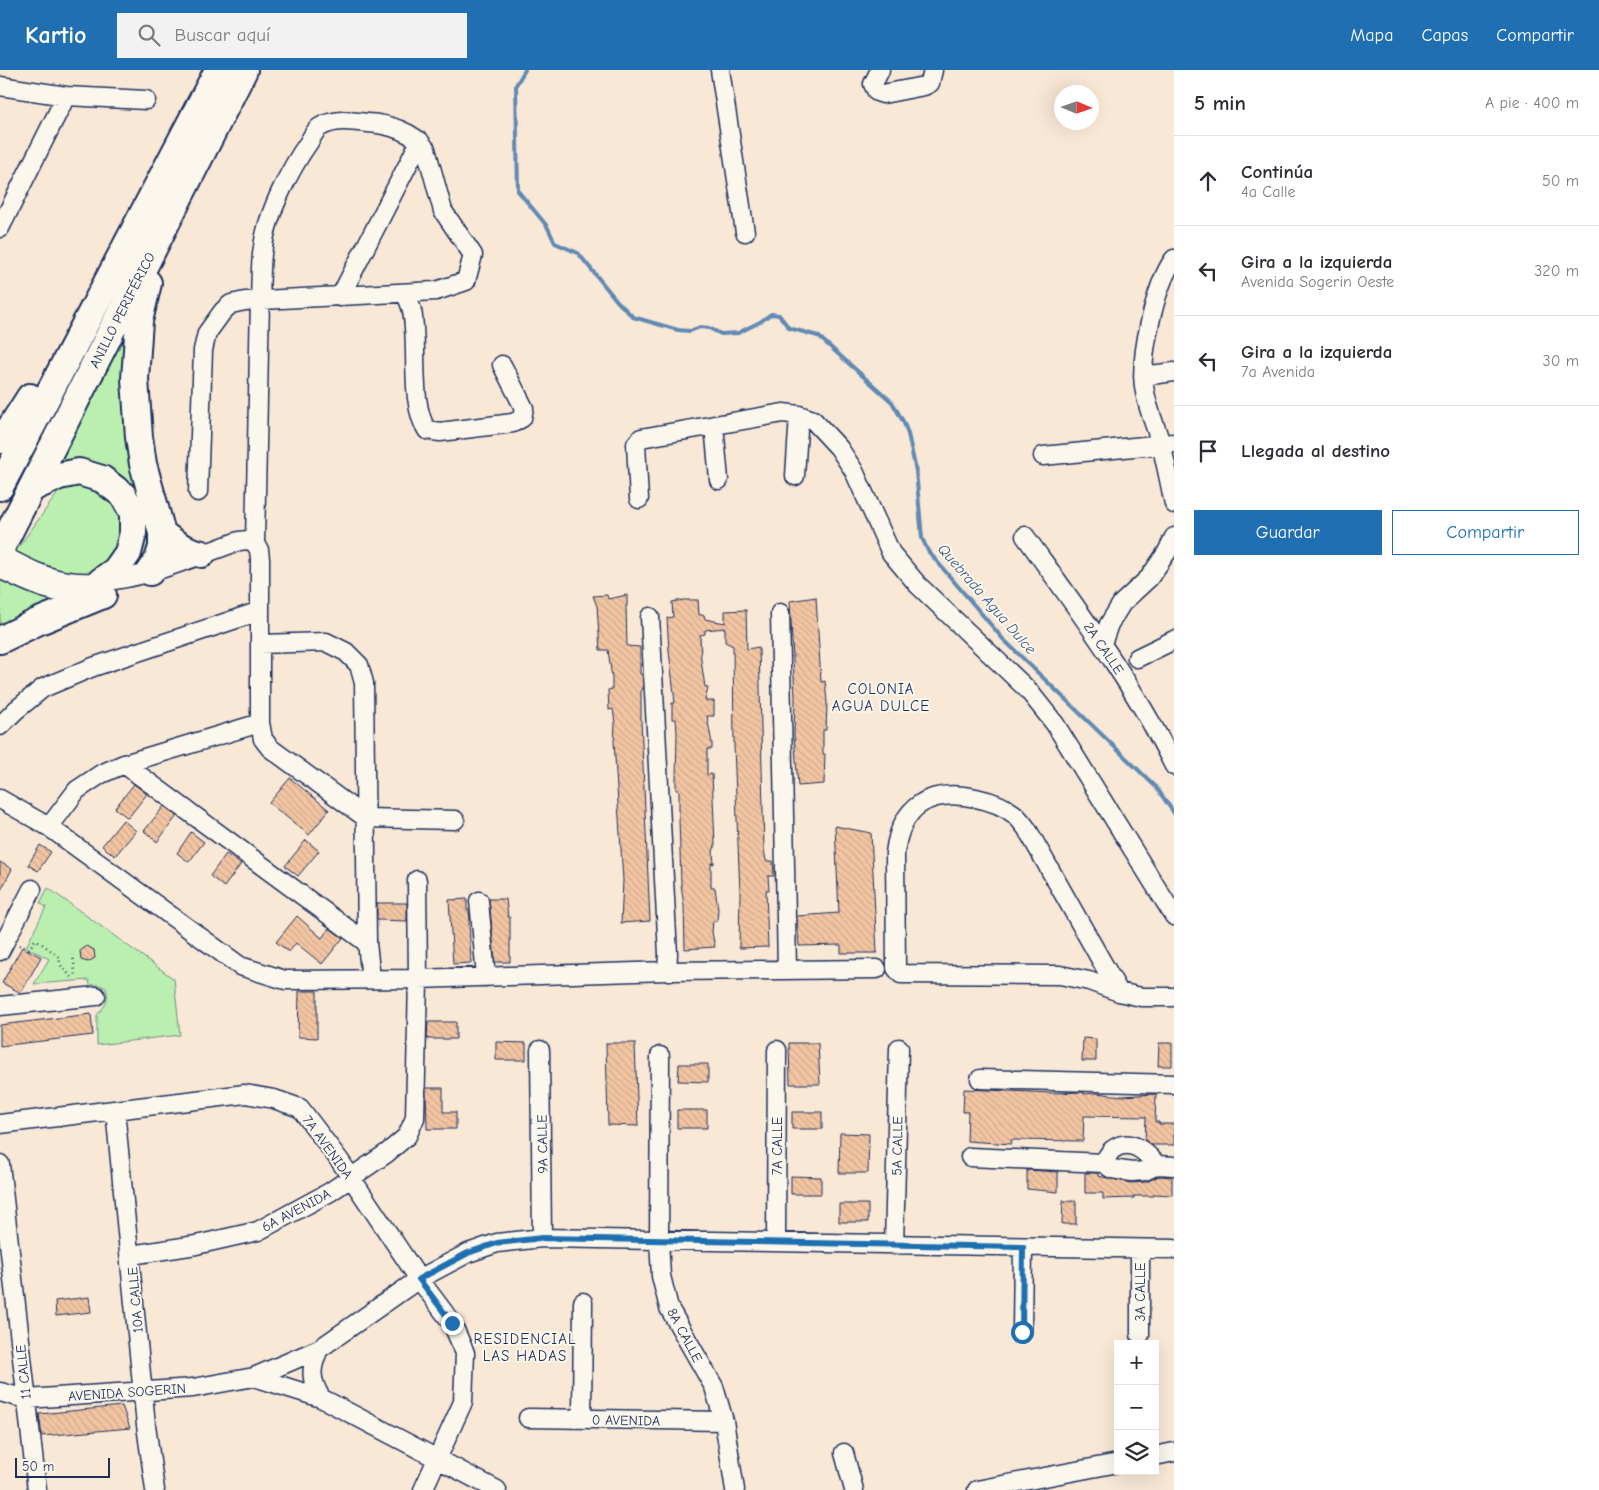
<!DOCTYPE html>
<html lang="es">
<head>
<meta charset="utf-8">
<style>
	body { margin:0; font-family:"Comic Neue",sans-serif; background:#f2f2f3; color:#2b2b33 }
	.controls { position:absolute; right:15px; bottom:15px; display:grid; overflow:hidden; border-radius:0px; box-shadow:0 5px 20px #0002 }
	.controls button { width:45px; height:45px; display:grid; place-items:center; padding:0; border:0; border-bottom:1px solid #e1e1e2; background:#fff; color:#2b2b33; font:25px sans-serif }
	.compass { position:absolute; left:1054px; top:15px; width:45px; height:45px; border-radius:50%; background:#fff; box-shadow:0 5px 20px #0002; rotate:92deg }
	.scale { position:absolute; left:15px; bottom:12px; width:95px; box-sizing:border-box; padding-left:5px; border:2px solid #1b2f5e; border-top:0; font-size:14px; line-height:18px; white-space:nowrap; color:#1b2f5e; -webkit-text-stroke:4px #fbf7ec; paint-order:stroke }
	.stop { position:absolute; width:15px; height:15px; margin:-11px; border:4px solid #1f6fb2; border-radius:50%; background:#fff }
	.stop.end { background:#1f6fb2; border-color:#fff; box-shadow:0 1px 5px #0008 }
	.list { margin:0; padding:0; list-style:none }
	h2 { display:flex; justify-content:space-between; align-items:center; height:65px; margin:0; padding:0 20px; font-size:21px }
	h2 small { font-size:16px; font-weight:400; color:#7c7c81 }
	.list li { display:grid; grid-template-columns:32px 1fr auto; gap:15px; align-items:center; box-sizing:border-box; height:90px; padding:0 20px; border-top:1px solid #e1e1e2 }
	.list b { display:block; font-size:19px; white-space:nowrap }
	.list p { margin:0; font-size:16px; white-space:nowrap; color:#7c7c81 }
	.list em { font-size:16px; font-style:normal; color:#7c7c81 }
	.actions { display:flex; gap:10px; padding:15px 20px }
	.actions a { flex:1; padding:11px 0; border:1px solid #1f6fb2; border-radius:0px; text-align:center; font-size:18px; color:#1f6fb2 }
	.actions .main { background:#1f6fb2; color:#fff }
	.icon { flex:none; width:28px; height:28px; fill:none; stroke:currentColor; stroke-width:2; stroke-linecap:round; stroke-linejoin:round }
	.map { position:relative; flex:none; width:1174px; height:1420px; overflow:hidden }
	header { display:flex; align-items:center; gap:30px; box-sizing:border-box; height:70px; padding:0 25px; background:#1f6fb2; color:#fff }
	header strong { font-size:24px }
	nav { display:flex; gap:28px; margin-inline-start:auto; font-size:18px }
	.search { width:350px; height:45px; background:#f2f2f3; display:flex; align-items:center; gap:12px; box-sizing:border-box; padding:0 18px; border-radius:0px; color:#7c7c81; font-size:19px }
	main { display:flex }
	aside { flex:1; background:#fff }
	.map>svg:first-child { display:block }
</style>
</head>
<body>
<header>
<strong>Kartio</strong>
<div class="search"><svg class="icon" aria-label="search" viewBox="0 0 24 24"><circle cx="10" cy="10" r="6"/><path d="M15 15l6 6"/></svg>Buscar aquí</div>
<nav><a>Mapa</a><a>Capas</a><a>Compartir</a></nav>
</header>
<main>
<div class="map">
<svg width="1174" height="1420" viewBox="0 0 1174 1420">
	<defs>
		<pattern id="building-back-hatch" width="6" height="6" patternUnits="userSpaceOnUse" patternTransform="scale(1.25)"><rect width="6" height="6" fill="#f3c5a2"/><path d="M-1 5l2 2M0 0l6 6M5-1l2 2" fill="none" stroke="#d0aa8e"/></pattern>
	</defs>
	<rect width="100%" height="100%" fill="#f9e8d6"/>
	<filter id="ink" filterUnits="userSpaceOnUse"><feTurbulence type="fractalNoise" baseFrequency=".02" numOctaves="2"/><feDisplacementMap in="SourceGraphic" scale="10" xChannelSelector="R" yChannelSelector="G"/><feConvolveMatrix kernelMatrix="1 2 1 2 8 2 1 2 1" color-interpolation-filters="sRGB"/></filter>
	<g filter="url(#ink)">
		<path fill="#bbefaf" stroke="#6b8f86" d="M121 242 162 463 150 502 103 525 0 570V512L1 508 15 482 62 417 43 395 74 365 108 294Z
			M48 818 174 909 180 965 97 975V945C105 936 110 930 106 918L99 915H90L89 910 34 914 49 889 26 877 46 837 40 833Z"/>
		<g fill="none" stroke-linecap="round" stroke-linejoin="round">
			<path stroke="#618ab4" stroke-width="4" d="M525 0 516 15 518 121 547 156 555 173 578 183 617 231 633 247 678 260 690 261 700 257 709 258 721 264 738 263 760 252 771 244 779 245 789 258 818 266 892 332 904 353 908 364 916 401 922 468 928 481 1003 569 1156 717 1174 743"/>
		</g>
		<path fill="url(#building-back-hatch)" stroke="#1b2f5e" d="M607 525 608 529 627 525V536H626L627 576 640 577V604H642L643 619 641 621V651L650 851 621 853 623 810 614 672 615 653 613 639 609 640 608 620 612 619V608L608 580H600L597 536 593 526Z
			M816 527 821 612 825 611 827 632 826 660H823V684H825L824 714 798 716 794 664 795 628 790 531Z
			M683 530H698L699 545H704L705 549 725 553V541L746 540 747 579 759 577 764 779 766 791H773L774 806H768L769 820H766L768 877 739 878 740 823 734 676 733 576 725 572V558L705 560V564L700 565 701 590 705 617 708 618 705 631H714V646H707L712 674V679H707V705L712 704 715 775 713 782 714 794 711 793V818H715L718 839 717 851H713L712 862 715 877 685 879 684 836 681 814 679 749V720H676V710L677 663 676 649H672V633H675L669 581 667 548 673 547 672 532Z
			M290 708 329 740 309 765 269 733Z
			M134 714 147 724 128 748 115 738Z
			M164 736 177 746 157 772 144 761Z
			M123 750 136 761 115 786 102 776Z
			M835 756 871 763 877 883H841V875L799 876 797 846 839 843Z
			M191 762 204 772 189 792 177 783Z
			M306 770 319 781 298 806 285 796Z
			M40 775 51 782 38 801 28 795Z
			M226 784 241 794 224 817 210 806Z
			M0 792 12 799 0 822Z
			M467 829V840H469L470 850H469L471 893 453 894 449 830Z
			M489 829H506L508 847H510V892H495Z
			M377 833H407V851L377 850Z
			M297 846 322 868 329 858 343 868 322 894 296 873 289 882 276 872Z
			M87 876 94 880 95 888 88 892 81 890 80 881Z
			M22 877 41 887 21 923 2 913Z
			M299 921H317V968L298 967Z
			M91 944 93 965 0 976V955Z
			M428 952H456V969H427Z
			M1083 968 1096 969V991H1082Z
			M496 972 526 973V990H496Z
			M606 973H635L638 1056 608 1055Z
			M789 973H818L820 1014H790Z
			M1159 973H1172V996H1158Z
			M679 994H708V1012L678 1011Z
			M426 1018H443V1042H456V1059H427Z
			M964 1019 1053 1023 1084 1022V1024L1096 1023 1122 1026 1156 1024 1155 1052H1159V1054H1174V1075H1152L1145 1070 1146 1047 1084 1046 1083 1071 1011 1070V1074L967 1071 968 1042H963Z
			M677 1040H707V1058H677Z
			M792 1042H822V1059H792Z
			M840 1063 869 1064 868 1103H839Z
			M1027 1100 1058 1102V1122L1027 1119Z
			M1085 1103H1098V1106L1131 1113 1146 1112 1159 1106 1172 1107V1125L1154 1124V1126H1134V1128L1103 1129V1123H1085Z
			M791 1106 821 1107V1124H791Z
			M1063 1131H1076V1154H1062Z
			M839 1134H868V1152H839Z
			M89 1227 91 1242 56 1246 55 1231Z
			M122 1336 130 1358 42 1366 39 1344Z"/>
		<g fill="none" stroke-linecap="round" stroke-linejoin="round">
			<g stroke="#1b2f5e" stroke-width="21">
				<path id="minor" d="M720 0 745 162
					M880 0 873 14 877 22 883 24 924 16 930 13 933 0
					M0 16 66 26 146 30
					M0 158 66 26
					M1174 189C1155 215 1138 291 1145 322 1148 340 1156 357 1161 374 1166 394 1170 414 1174 434
					M405 223C408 229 411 235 412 241 419 274 409 334 427 360L440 362 513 353 522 348 524 338 502 295
					M340 227 420 71
					M1143 306 1174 302
					M714 355 719 410
					M1043 386 1174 373
					M795 406 799 345
					M198 422 203 280 207 263 223 241 231 234 245 231 436 221 466 211 473 185 443 141 426 79C414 62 388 54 368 53 352 51 335 48 320 57 315 60 312 67 309 72 290 99 267 144 263 177 260 194 261 213 260 230L255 473 259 480 260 489V653L263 669 270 678 366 748 455 750
					M639 429 636 374 641 368 783 343 799 345 813 350 839 378 854 401 891 483 918 515 1028 620 1055 654 1174 846
					M1025 466C1078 540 1134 614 1174 696
					M0 484C21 495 44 508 68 511 124 519 188 489 239 471L248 470 255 473
					M0 499C32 515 56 526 92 525
					M780 543 787 899
					M650 547 668 884 667 901
					M260 574 326 572 346 582 359 595 364 613 367 873 371 909
					M1102 574 1109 554 1122 533 1149 508 1167 482 1174 467
					M1137 588 1174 570
					M0 656 16 640 43 618 93 597 260 541
					M124 694 367 873
					M0 729 49 757 240 896 285 910 418 909 667 901 877 899
					M49 757 77 720 101 704 124 694 260 653
					M479 831 486 907
					M0 881 32 819
					M1119 922 1027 759C1023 754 1019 748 1014 744 1003 735 990 731 976 728 930 718 901 735 895 783L896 898 901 904 1060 905 1089 911 1119 922 1141 927H1174
					M0 936 96 926
					M540 980 542 1168
					M660 986 659 1170 661 1206 669 1238 714 1317 724 1351 735 1420
					M980 1009 1174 1014
					M115 1040 146 1355 155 1420
					M0 1054 245 1024 274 1029 300 1038 340 1091 419 1209 452 1253 465 1283 463 1332 423 1420
					M970 1087 1103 1093 1112 1099 1132 1102 1145 1101 1157 1095 1174 1096
					M1103 1093C1106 1089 1109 1083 1112 1080 1130 1066 1146 1082 1157 1095
					M0 1094 37 1420
					M776 1172 777 980
					M894 1175 899 978
					M131 1185 196 1175 258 1161 330 1122 387 1083 407 1066 415 1048 418 909 417 810
					M1022 1262 1023 1177
					M1140 1265V1179
					M319 1279C310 1299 310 1309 321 1328
					M254 1307 321 1328 497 1420
					M0 1322 26 1329 193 1318 254 1307 319 1279 419 1209 468 1183 497 1173 542 1168 1174 1179
					M528 1348 724 1351
					M582 1349 583 1232
					M844 1383 854 1420
					M1155 1386 1174 1382
					M977 1420 1118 1393"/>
			</g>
			<g stroke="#1b2f5e" stroke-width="30">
				<path id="highway" d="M148 213 139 251 135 309 139 367 143 394 162 463V477L158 490 150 502
					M0 370 9 360 30 327
					M0 417 218 0
					M32 418 59 406 79 402 102 409 123 425 133 443V463L128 483 116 500 101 511
					M162 463C175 474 185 480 202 484
					M0 480 244 0
					M0 570 37 552 103 525"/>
			</g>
			<path stroke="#1b2f5e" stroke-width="2.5" stroke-dasharray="1 4" stroke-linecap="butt" d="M19 875 29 879 35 870H37L58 886 62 898 72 907 75 905 74 891 72 885"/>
			<use href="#minor" stroke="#fbf7ec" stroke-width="18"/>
			<use href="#highway" stroke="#fbf7ec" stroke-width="26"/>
		</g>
	</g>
	<g fill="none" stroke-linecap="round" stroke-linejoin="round" filter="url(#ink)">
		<path stroke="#1f6fb2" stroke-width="6" d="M452 1253 419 1209 468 1183 497 1173 542 1168 1023 1177 1022 1262"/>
	</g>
	<g text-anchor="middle" stroke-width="4" stroke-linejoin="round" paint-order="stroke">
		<g font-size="14" fill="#1b2f5e" stroke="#fbf7ec">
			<text transform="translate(122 240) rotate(-63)" y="5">ANILLO PERIFÉRICO</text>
			<text transform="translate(1104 578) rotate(56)" y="5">2A CALLE</text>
			<text transform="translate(542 1074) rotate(-91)" y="5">9A CALLE</text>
			<text transform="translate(777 1076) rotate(-90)" y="5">7A CALLE</text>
			<text transform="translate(897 1076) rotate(-89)" y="5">5A CALLE</text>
			<text transform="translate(328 1077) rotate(54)" y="5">7A AVENIDA</text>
			<text transform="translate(296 1140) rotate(-28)" y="5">6A AVENIDA</text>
			<text transform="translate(1140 1222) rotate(-90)" y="5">3A CALLE</text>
			<text transform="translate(135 1230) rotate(-95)" y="5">10A CALLE</text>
			<text transform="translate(685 1265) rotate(62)" y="5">8A CALLE</text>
			<text transform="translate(23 1302) rotate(-96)" y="5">11 CALLE</text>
			<text transform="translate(127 1322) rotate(-4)" y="5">AVENIDA SOGERIN</text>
			<text transform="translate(626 1350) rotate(1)" y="5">0 AVENIDA</text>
		</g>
		<g font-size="15" font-style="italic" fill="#385582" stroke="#fbf7ec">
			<text transform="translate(987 529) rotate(49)" y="5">Quebrada Agua Dulce</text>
		</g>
		<g font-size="15" letter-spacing="1" fill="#1b2f5e" stroke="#fbf7ec">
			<text x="881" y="624">COLONIA<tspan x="881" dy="17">AGUA DULCE</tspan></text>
			<text x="525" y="1274">RESIDENCIAL<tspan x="525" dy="17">LAS HADAS</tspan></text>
		</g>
	</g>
</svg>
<div class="controls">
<button>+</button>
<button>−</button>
<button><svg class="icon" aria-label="layers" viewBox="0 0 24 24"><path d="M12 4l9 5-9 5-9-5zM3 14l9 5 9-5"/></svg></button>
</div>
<svg class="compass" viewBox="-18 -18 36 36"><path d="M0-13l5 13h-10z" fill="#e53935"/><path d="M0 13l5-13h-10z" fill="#7c7c81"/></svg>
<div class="scale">50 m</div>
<div class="stop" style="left:1022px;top:1262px"></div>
<div class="stop end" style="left:452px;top:1253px"></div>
</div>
<aside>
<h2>5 min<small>A pie · 400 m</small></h2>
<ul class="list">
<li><svg class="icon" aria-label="ahead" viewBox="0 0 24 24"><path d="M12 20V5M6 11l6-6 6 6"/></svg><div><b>Continúa</b><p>4a Calle</p></div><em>50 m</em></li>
<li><svg class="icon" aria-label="left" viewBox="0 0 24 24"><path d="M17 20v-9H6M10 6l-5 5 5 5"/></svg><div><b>Gira a la izquierda</b><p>Avenida Sogerin Oeste</p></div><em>320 m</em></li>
<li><svg class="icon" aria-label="left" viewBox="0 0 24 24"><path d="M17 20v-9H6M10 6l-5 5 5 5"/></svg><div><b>Gira a la izquierda</b><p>7a Avenida</p></div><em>30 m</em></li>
<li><svg class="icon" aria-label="arrive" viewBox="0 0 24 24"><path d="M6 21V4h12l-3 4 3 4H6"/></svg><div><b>Llegada al destino</b></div></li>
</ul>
<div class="actions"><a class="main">Guardar</a><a>Compartir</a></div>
</aside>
</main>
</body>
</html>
